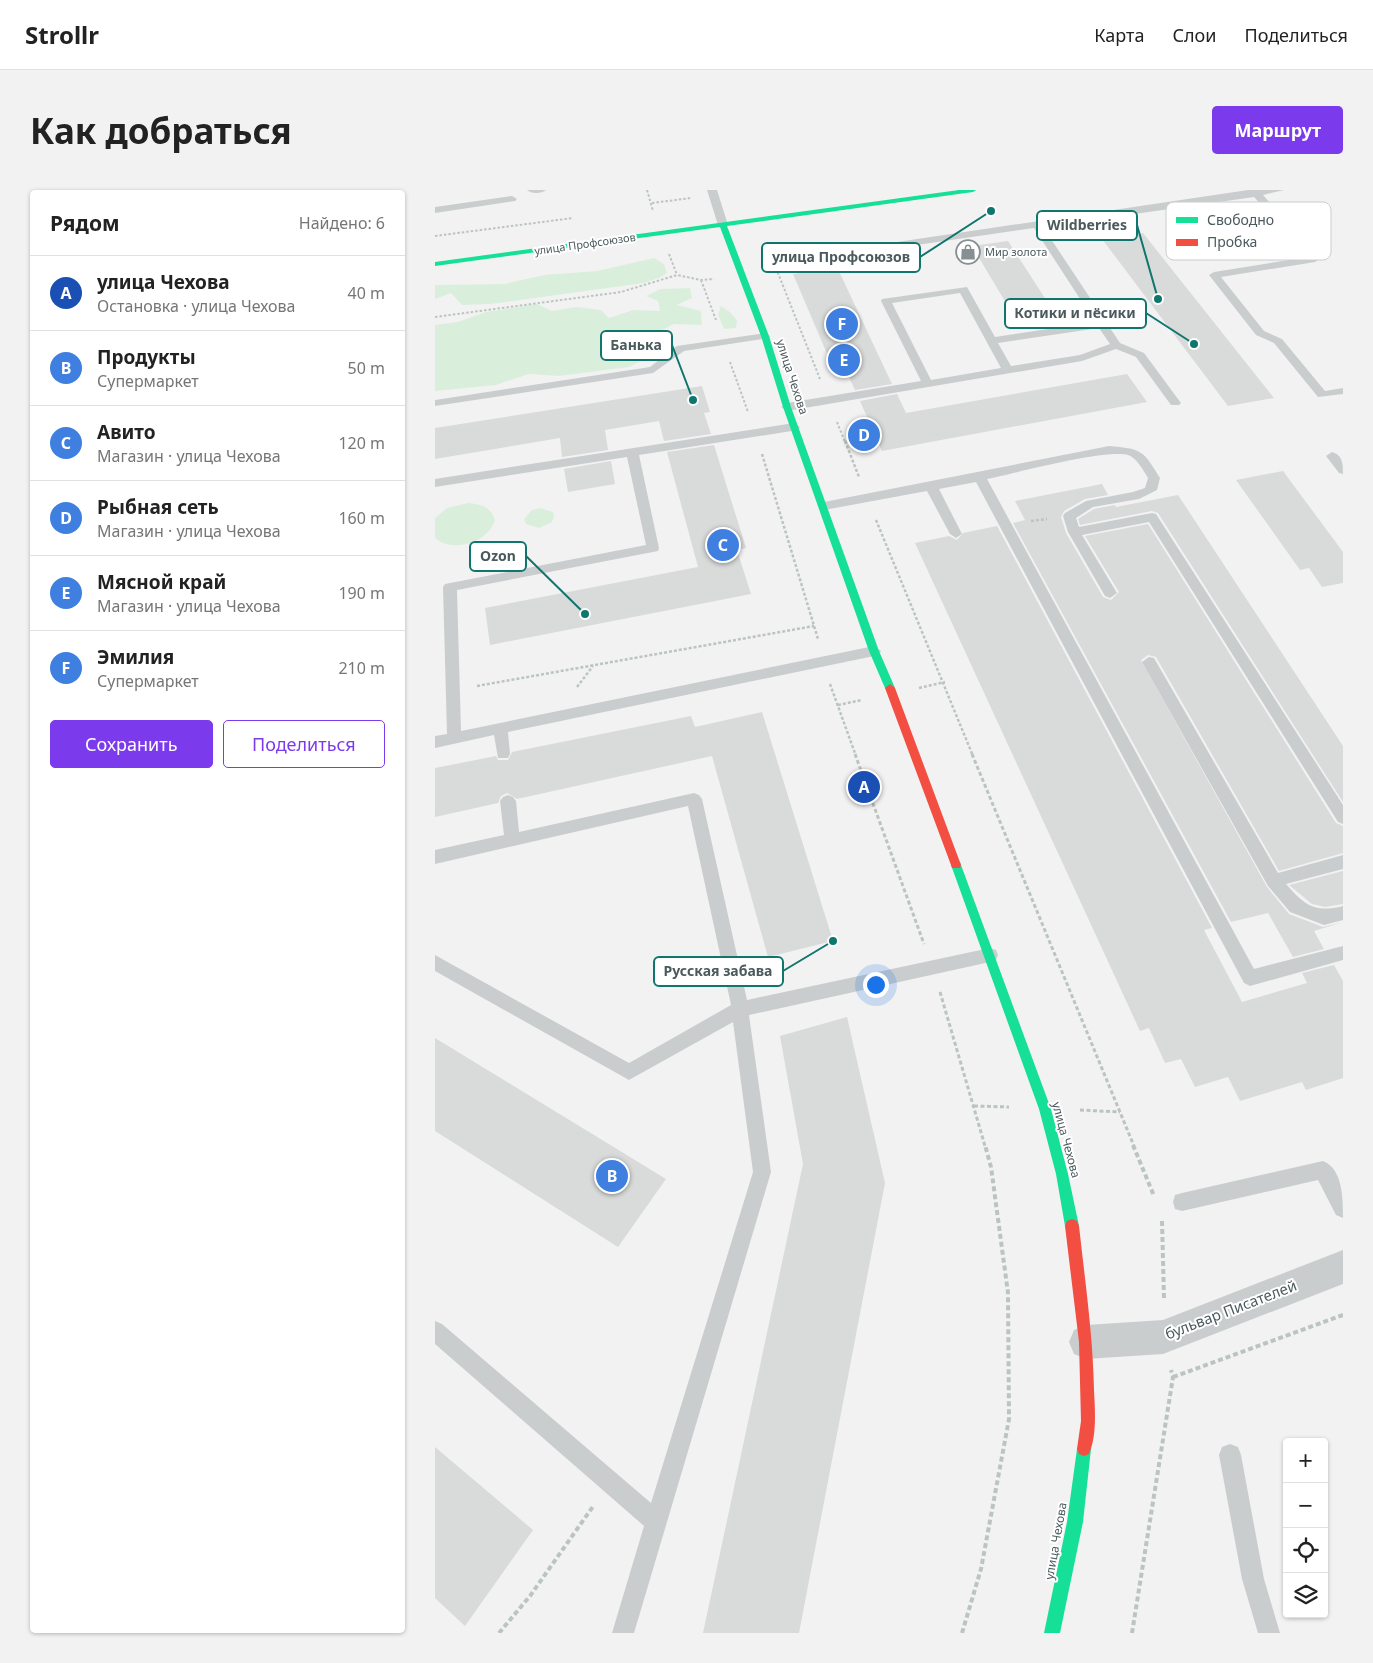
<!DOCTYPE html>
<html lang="ru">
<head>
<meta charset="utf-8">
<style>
	body { margin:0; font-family:"Noto Sans",sans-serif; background:#f2f2f2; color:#222 }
	.controls { position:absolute; right:15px; bottom:15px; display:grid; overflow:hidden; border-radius:5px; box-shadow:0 1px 4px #0004 }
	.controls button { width:45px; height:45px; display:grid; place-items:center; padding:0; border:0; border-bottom:1px solid #e0e0e0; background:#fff; color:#222; font:25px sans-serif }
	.you { position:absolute; left:440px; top:794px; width:18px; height:18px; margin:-12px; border:4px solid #fff; border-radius:50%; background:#1a73e8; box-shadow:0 0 0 8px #1a73e833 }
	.badge { display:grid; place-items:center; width:32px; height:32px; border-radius:50%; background:#7c3aed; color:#fff; font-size:16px; font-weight:700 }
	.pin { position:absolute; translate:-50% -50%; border:2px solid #fff; box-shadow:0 1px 5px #0006 }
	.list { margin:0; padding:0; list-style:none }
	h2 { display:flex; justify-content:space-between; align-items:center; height:65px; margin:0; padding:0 20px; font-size:21px }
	h2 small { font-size:16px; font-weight:400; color:#767676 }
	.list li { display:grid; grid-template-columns:32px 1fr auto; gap:15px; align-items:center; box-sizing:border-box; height:75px; padding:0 20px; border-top:1px solid #e0e0e0 }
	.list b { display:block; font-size:19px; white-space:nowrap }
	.list p { margin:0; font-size:16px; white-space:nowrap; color:#767676 }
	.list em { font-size:16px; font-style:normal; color:#767676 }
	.actions { display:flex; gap:10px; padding:15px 20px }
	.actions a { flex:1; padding:11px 0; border:1px solid #7c3aed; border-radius:5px; text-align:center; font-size:18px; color:#7c3aed }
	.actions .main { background:#7c3aed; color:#fff }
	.icon { flex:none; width:28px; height:28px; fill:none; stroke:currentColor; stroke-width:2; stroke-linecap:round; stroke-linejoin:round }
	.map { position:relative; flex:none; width:908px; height:1443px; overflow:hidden; border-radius:5px }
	header { display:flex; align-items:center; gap:30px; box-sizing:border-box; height:70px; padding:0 25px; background:#fff; border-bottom:1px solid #e0e0e0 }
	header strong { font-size:24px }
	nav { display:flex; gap:28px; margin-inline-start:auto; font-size:18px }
	.intro { display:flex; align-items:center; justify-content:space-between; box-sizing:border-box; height:120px; padding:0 30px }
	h1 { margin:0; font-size:35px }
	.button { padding:12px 22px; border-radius:5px; background:#7c3aed; color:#fff; font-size:18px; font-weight:700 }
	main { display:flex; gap:30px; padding:0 30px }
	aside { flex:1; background:#fff; border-radius:5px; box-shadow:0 1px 4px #0004 }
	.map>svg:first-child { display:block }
</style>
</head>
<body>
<header>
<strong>Strollr</strong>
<nav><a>Карта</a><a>Слои</a><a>Поделиться</a></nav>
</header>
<div class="intro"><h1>Как добраться</h1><a class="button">Маршрут</a></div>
<main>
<aside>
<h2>Рядом<small>Найдено: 6</small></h2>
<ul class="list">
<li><span class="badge" style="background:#1a4fb4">A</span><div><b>улица Чехова</b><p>Остановка · улица Чехова</p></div><em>40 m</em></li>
<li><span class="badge" style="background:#3f7fe0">B</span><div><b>Продукты</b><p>Супермаркет</p></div><em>50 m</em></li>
<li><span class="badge" style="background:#3f7fe0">C</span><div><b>Авито</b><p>Магазин · улица Чехова</p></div><em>120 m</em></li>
<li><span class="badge" style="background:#3f7fe0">D</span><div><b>Рыбная сеть</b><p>Магазин · улица Чехова</p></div><em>160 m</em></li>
<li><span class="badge" style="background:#3f7fe0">E</span><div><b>Мясной край</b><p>Магазин · улица Чехова</p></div><em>190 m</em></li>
<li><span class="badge" style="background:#3f7fe0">F</span><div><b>Эмилия</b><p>Супермаркет</p></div><em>210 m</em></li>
</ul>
<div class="actions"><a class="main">Сохранить</a><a>Поделиться</a></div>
</aside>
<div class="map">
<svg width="908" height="1443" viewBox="0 0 908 1443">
	<rect width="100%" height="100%" fill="#f3f2f2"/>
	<path fill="#daefdb" d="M219 68 229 74 232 83 224 88 209 93 56 114 27 115 16 103 0 109V95L69 94 109 85 162 81Z
		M255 98 257 108 242 115 266 121 267 135 239 134 217 145 190 148 191 157 208 170 194 177 124 186 94 184 61 195 0 201V135L23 132 51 122 102 114 117 121 141 117 166 120 174 128 198 120 225 121 223 111 211 106 226 99Z
		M286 116 295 122 302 130 301 138 289 139 283 125Z
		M33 313C46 314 56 317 60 330 54 352 18 364 0 348V328L12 318Z
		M105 318 118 322 119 326 117 332 104 338 91 334 89 329 97 320Z"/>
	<path fill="#d9dada" d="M708 43 839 208 793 216 667 49Z
		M573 51 615 116 577 123 537 56Z
		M402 77 440 158 457 194 420 200 413 185 402 187 358 84Z
		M692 184 712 212 447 261 425 211 462 204 471 223Z
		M267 196 275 222 269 223 276 244 229 251 224 231 170 240 173 260 127 267 125 248 0 269V238Z
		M279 255 311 358 302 360 316 404 55 455 50 418 263 377 232 262Z
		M176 271 180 294 133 302 129 279Z
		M848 281 908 362V393L887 397 874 378 865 380 801 290Z
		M667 294 673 305 650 309 629 321 626 327 631 343 668 407 676 410 684 402 650 346 713 334 901 633 908 636V663L844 681 721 467 713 465 706 470 832 697 854 724 888 737 908 732 879 741 889 759 858 767 833 723 796 732 578 333 590 330 580 311Z
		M743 305 908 556V612L723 323 717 321 645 335 643 329 659 319 680 315 681 317Z
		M562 336 777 738 769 740 807 812 872 793 867 783 899 775 908 791V888L871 900 867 892 805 911 793 887 760 897 746 869 730 873 714 838 705 841 480 353 514 346 522 350 528 343Z
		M327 522 398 751 333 767 277 566 82 609 72 603 66 606 63 613 0 627V578L61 566 63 570H73L77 562 256 526 260 537Z
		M908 681V714L890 717 877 714 854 695Z
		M412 827 450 993 364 1443H268L368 974 345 846Z
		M0 848 231 989 183 1057 0 941Z
		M0 1257 98 1340 30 1436 0 1408Z"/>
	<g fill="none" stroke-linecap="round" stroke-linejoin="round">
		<path stroke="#bbc5bf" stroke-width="2" stroke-dasharray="2.5 2" stroke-linecap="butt" d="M212 0 218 21
			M217 13 256 8
			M0 46 138 28
			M234 64 242 85
			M341 78 385 189
			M266 90 281 130
			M0 127 186 102 242 85 266 90 279 89
			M295 172 313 222
			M402 232 410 252"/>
		<path stroke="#bbc5bf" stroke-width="2.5" stroke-dasharray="3 2" stroke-linecap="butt" d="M410 251 424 287
			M327 264 383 449
			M441 330 538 566
			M596 331 612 329
			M395 494 421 566
			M42 496 379 436
			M142 497 158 476
			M484 498 510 492
			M403 515 427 510"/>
		<path stroke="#bbc5bf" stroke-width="3" stroke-dasharray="4 2.5" stroke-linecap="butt" d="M420 564 489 754
			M537 564 699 956
			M505 802 550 956
			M539 916 574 917
			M645 920 685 922"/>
		<path stroke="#bbc5bf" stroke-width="4" stroke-dasharray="5 3" stroke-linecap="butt" d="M698 955 719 1006
			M727 1031 729 1109
			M738 1187 908 1125
			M64 1443 95 1406 159 1315
			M527 1443 546 1379 574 1229 573 1103 556 977 550 955
			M697 1443 738 1187 736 1180"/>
		<path fill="#cacdce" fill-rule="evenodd" d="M92 0H111C107 4 96 4 92 0Z
			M272 0H282L293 35 291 37 283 35Z
			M813 0H849L828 5 885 69 880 72 786 87 829 141 847 149 890 201 908 198V204L883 207 839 153 821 145 774 85 779 82 873 67 819 7 608 37 685 153 709 163 746 213 744 215H736L701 167 681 159 647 171 352 221 346 217 352 213 486 191 446 111 447 109 532 97 560 147 660 132 599 38 372 71 367 68 368 66ZM525 103 566 178 496 190 457 113ZM664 138 675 154 645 165 576 176 563 153Z
			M77 6 82 9 80 11 0 23V17Z
			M330 143 335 146 334 148 249 161 218 183 0 216V210L215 177 242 156Z
			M359 233 365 237 363 240 204 265 224 358 223 361 22 400 26 541 439 456 446 461 444 465 73 542 75 564 73 568H63L59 545 0 558V546L12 544 8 397 10 394 211 355 192 267 0 297V289Z
			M674 256C707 259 708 260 725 288L722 300 704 309 658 317 641 328 644 337 717 323 721 324 908 615V634L903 632 714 332 647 345 682 403 675 408 670 406 633 342 628 326 630 323 651 311 698 302 710 298 713 288C708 280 702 268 693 265 668 259 582 283 552 289L819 779 908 756V770L815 796 809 793 541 292 504 299 527 344 521 348 515 344 492 301 389 320 383 316 389 312Z
			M897 262C908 265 908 275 908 284L904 283 891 266Z
			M714 467 719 468 843 683 908 665V679L851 694C870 716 880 723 908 716V730L889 735 855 722 833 696 707 472Z
			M259 603 264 605 267 609 312 810 555 758 561 760 563 765 561 770 555 772 314 825 336 982 199 1443H177L209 1336 0 1154V1131L7 1134 216 1313 318 982 298 832 194 890 0 781V765L194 873 296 815 253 616 0 674V660L69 645 65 611 68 607 73 605 78 607 81 611 84 642Z
			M888 971C908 979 908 1009 908 1028L901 1025 883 990 747 1021 740 1019 738 1012 740 1005 747 1003Z
			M795 1254 803 1257 806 1265 829 1389 845 1443H823L807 1389 784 1265 787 1257Z"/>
		<path fill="#cacdce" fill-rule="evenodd" d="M908 1060V1094L728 1164 651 1169 639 1164 634 1152 639 1140 651 1135 728 1130Z"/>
		<path fill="#16e098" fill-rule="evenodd" d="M524 0H541L538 2 292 36 334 146 356 217 444 461 460 498 455 502 450 498 434 461 348 217 326 146 285 37 0 76V72Z
			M521 670 525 672 526 675 616 919 633 984 644 1036 642 1041 637 1043 632 1041 630 1036 621 984 604 919 516 675 517 672Z
			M649 1252 654 1254 656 1259 648 1332 625 1443H609L632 1332 642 1259 644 1254Z"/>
		<path fill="#f24e42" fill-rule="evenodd" d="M455 494 460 498 526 675 525 678H517L516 675 450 498Z
			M637 1029 642 1031 644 1036C650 1091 658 1145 659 1200 660 1221 662 1245 654 1264L649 1266 644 1264 642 1259 646 1231 644 1152 630 1036 632 1031Z"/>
	</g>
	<defs>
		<g id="shop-ring" transform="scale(1.25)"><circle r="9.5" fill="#fff" stroke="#868f91" stroke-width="1.5"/><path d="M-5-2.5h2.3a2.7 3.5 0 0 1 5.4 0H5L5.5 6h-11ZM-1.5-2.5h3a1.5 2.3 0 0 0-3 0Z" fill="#868f91"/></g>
	</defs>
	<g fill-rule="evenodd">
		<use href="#shop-ring" x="533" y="62"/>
	</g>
	<g text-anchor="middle" stroke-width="4" stroke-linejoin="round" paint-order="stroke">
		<g font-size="11" fill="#4b5a5d" stroke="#fff">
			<text transform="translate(150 54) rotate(-8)" y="4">улица Профсоюзов</text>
		</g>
		<g font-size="11" fill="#4b5a5d" stroke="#fff" text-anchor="start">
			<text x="550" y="66">Мир золота</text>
		</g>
		<g font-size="12" fill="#4b5a5d" stroke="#fff">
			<text transform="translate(357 187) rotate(72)" y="4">улица Чехова</text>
			<text transform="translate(631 950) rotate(75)" y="4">улица Чехова</text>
			<text transform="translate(621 1351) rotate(-80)" y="4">улица Чехова</text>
		</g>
		<g font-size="15" fill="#4b5a5d" stroke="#fff">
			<text transform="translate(796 1120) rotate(-21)" y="5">бульвар Писателей</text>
		</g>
	</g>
	<rect x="731" y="12" width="165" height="58" rx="8" fill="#fff" stroke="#c9cece" stroke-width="1"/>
	<rect x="741" y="27" width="22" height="6" fill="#16e098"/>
	<rect x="741" y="49" width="22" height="7" fill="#f24e42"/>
	<g font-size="14" fill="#4b5a5d">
		<text x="772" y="35">Свободно</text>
		<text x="772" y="57">Пробка</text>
	</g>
	<path fill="none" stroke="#0f766e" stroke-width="2" d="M723 109L702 35M556 21L485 67M759 154L711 123M258 210L237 155M150 424L91 366M398 751L348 781"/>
	<g fill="#0f766e" stroke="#fff" stroke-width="2">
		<circle cx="723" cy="109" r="5"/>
		<circle cx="556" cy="21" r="5"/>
		<circle cx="759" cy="154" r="5"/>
		<circle cx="258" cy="210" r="5"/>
		<circle cx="150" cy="424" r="5"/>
		<circle cx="398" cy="751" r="5"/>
	</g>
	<g fill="#fff" stroke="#0f766e" stroke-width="2">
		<rect x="602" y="21" width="100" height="29" rx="5"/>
		<rect x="327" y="53" width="158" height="29" rx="5"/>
		<rect x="570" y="109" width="141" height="29" rx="5"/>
		<rect x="166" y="141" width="71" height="29" rx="5"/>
		<rect x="35" y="352" width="56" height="29" rx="5"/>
		<rect x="219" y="767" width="129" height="29" rx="5"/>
	</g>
	<g font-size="14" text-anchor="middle" font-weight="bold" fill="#4b5a5d">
		<text x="652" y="40">Wildberries</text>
		<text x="406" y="72">улица Профсоюзов</text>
		<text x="640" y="128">Котики и пёсики</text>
		<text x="201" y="160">Банька</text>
		<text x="63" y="371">Ozon</text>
		<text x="283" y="786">Русская забава</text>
	</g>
</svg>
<div class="controls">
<button>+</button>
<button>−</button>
<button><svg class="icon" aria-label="locate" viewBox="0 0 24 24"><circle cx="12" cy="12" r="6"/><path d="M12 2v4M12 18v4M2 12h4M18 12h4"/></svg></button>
<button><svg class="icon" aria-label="layers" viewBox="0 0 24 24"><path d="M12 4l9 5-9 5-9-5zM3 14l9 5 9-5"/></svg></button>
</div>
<div class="you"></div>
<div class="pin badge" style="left:429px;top:597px;background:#1a4fb4">A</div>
<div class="pin badge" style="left:177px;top:986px;background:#3f7fe0">B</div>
<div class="pin badge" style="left:288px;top:355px;background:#3f7fe0">C</div>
<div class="pin badge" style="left:429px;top:245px;background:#3f7fe0">D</div>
<div class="pin badge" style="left:409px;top:170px;background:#3f7fe0">E</div>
<div class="pin badge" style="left:407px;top:134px;background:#3f7fe0">F</div>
</div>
</main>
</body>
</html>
